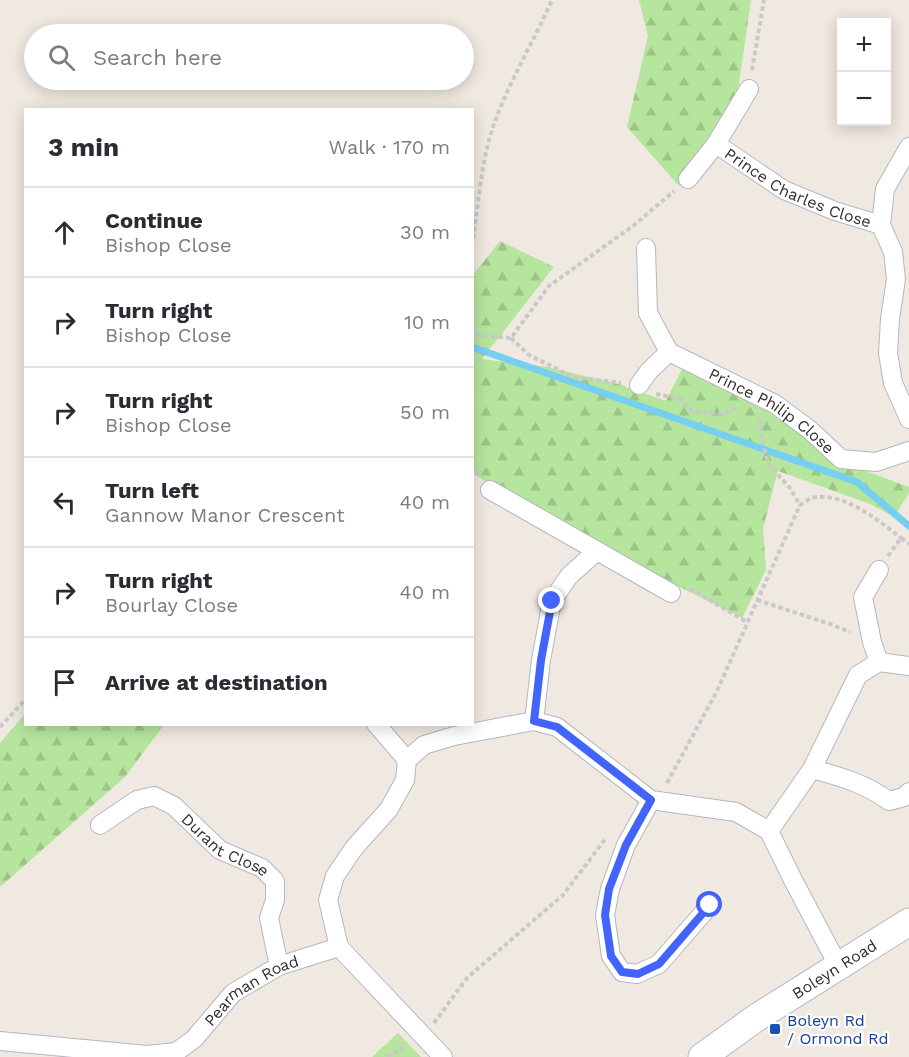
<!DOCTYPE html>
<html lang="en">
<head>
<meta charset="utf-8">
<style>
	body { margin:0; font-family:"Work Sans",sans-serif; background:#f7f7f7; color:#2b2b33 }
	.controls { position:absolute; right:18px; top:18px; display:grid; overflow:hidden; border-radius:0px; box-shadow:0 3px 15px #0003 }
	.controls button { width:54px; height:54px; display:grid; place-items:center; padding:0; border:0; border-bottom:2px solid #e1e1e2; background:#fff; color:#2b2b33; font:30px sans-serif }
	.stop { position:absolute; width:18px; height:18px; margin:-14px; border:4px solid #4264fb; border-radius:50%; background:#fff }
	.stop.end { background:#4264fb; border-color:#fff; box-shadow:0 2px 6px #0008 }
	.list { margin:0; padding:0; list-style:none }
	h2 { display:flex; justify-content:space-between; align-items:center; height:78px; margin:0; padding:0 24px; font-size:26px }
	h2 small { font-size:20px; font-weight:400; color:#7c7c81 }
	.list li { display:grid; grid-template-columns:39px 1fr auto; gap:18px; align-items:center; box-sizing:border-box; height:90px; padding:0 24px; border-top:2px solid #e1e1e2 }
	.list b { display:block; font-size:22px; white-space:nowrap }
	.list p { margin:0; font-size:20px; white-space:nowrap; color:#7c7c81 }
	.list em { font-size:20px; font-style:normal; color:#7c7c81 }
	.icon { flex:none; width:33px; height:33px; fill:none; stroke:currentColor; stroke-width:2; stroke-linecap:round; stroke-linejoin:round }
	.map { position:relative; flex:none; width:909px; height:1057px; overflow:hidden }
	.search { position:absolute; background:#fff; box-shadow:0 3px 15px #0003; left:24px; top:24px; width:450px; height:66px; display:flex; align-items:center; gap:15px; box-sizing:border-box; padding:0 21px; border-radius:33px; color:#7c7c81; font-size:22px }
	.panel { position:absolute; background:#fff; box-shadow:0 3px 15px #0003; left:24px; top:108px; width:450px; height:618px; border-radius:0px }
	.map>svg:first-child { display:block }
</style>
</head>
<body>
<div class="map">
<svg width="909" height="1057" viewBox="0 0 909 1057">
	<defs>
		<pattern id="forest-firs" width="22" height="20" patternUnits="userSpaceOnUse" patternTransform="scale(1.5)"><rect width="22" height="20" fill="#b6e59e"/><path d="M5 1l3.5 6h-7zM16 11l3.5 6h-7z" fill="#9dc588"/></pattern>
	</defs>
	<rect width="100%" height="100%" fill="#efe9e1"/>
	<path fill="#b6e59e" d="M398 1033 421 1057H372Z"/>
	<path fill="url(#forest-firs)" d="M639 0H751L738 91 679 186 627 127 648 36Z
		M500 241 554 267 482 359 547 367 618 384 666 401 683 367 772 413 839 461 909 487V493L894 517 870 504 778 471 763 528 766 570 742 618 582 538 473 474V275Z
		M25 714 26 724 164 725 125 777 0 887V743Z"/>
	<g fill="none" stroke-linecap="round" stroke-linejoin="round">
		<path stroke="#75cff0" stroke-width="7" d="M472 347 857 482 909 526"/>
		<g stroke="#b4b7c1" stroke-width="20">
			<g id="street">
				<path id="s1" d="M749 89 716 144 784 190 835 211 881 225"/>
				<path d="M909 147 885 189 881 225 893 252 896 279 890 319 888 353 893 383 909 419"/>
				<path d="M688 179 716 144"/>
				<path id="s2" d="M646 248 648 313 669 352 775 404 810 430 841 459 876 462 909 451"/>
				<path d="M639 385 649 371 669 352"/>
				<path d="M490 490 671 593"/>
				<path d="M879 662 872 642 863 597 879 570"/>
				<path d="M534 721 541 660 552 601 569 576 597 551"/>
				<path d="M376 724 407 760"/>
				<path d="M812 769C839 776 866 784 889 801L904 797 909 792"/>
				<path d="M651 800 626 845 610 889 605 915 611 956 622 972 637 974 659 964 710 905"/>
				<path id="s3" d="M100 825 137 800 154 796 174 806 220 850 262 868 275 881V900L269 918 279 966"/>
				<path d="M769 831 812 769 858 675 879 662 909 666"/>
				<path id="s4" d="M0 1041 147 1055 176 1052 194 1039 233 993 279 966 339 947"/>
				<path d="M443 1057 339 947 328 900 335 876 354 848 389 809 405 780 407 760 424 745 454 736 534 721 557 727 651 800 736 812 769 831 793 880 838 965"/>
			</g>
		</g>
		<g stroke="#b4b7c1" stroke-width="29">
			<g id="secondary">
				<path id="s5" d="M702 1057 756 1018 909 922"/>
			</g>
		</g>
		<path stroke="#c9c9c9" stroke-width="4" stroke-dasharray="4.5 3" stroke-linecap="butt" d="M752 70 764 0
			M472 246C478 209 481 162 493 127 508 83 533 43 552 0
			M472 309 476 335 472 342
			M476 335 511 338 549 286 633 226 674 191
			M511 338 529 355 573 377 621 383
			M656 394 680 399 692 411 724 414 737 407
			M760 419 763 446 769 465 790 488 800 505C805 502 811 497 817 497 848 495 878 520 901 538
			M472 466 479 475
			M888 556 901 538 909 544
			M689 590H692L747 622
			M757 600 830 624 850 632
			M0 727 26 699
			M667 783 717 691 800 505
			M434 1023 467 978 563 895 606 838
			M387 1057 406 1046"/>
		<use href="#street" stroke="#fff" stroke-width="18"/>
		<use href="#secondary" stroke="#fff" stroke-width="27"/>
	</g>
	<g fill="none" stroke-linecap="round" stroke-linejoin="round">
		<path stroke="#4264fb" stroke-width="8" d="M552 601 541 660 534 721 557 727 651 800 626 845 609 889 605 915 611 956 622 972 638 974 659 964 710 905"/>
	</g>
	<rect fill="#1a4fb4" stroke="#fff" stroke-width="2" x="769" y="1023" width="12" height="12" rx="3"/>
	<g text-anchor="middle" stroke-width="4.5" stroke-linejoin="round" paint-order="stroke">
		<g font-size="16" fill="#2e2e2e" stroke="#fff">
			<text dy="6" stroke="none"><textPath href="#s1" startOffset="158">Prince Charles Close</textPath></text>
			<text dy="6" stroke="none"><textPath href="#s2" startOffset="228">Prince Philip Close</textPath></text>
			<text dy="6" stroke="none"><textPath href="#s3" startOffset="150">Durant Close</textPath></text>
			<text dy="6" stroke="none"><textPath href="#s5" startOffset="159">Boleyn Road</textPath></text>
			<text dy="6" stroke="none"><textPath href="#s4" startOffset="276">Pearman Road</textPath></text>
		</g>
		<g font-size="16" fill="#164399" stroke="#fff" text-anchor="start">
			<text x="787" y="1026">Boleyn Rd<tspan x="787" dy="18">/ Ormond Rd</tspan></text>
		</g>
	</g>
</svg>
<div class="controls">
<button>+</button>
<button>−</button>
</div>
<div class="stop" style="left:710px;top:905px"></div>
<div class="stop end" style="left:552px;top:601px"></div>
<div class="search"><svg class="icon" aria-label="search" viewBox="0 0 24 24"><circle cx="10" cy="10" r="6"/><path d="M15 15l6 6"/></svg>Search here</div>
<section class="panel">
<h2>3 min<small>Walk · 170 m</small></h2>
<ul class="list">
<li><svg class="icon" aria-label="ahead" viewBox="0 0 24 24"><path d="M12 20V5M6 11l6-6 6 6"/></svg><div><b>Continue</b><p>Bishop Close</p></div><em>30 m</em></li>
<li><svg class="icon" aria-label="right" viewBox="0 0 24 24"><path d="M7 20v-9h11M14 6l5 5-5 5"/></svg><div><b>Turn right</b><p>Bishop Close</p></div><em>10 m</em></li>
<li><svg class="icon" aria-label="right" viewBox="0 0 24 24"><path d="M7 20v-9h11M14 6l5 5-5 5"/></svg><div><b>Turn right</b><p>Bishop Close</p></div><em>50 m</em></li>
<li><svg class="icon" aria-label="left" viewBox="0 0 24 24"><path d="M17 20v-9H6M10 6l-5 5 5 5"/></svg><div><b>Turn left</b><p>Gannow Manor Crescent</p></div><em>40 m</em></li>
<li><svg class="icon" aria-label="right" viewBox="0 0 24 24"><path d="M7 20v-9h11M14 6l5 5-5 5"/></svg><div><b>Turn right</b><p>Bourlay Close</p></div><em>40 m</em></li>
<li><svg class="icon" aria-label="arrive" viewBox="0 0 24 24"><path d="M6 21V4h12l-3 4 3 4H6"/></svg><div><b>Arrive at destination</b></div></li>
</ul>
</section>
</div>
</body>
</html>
